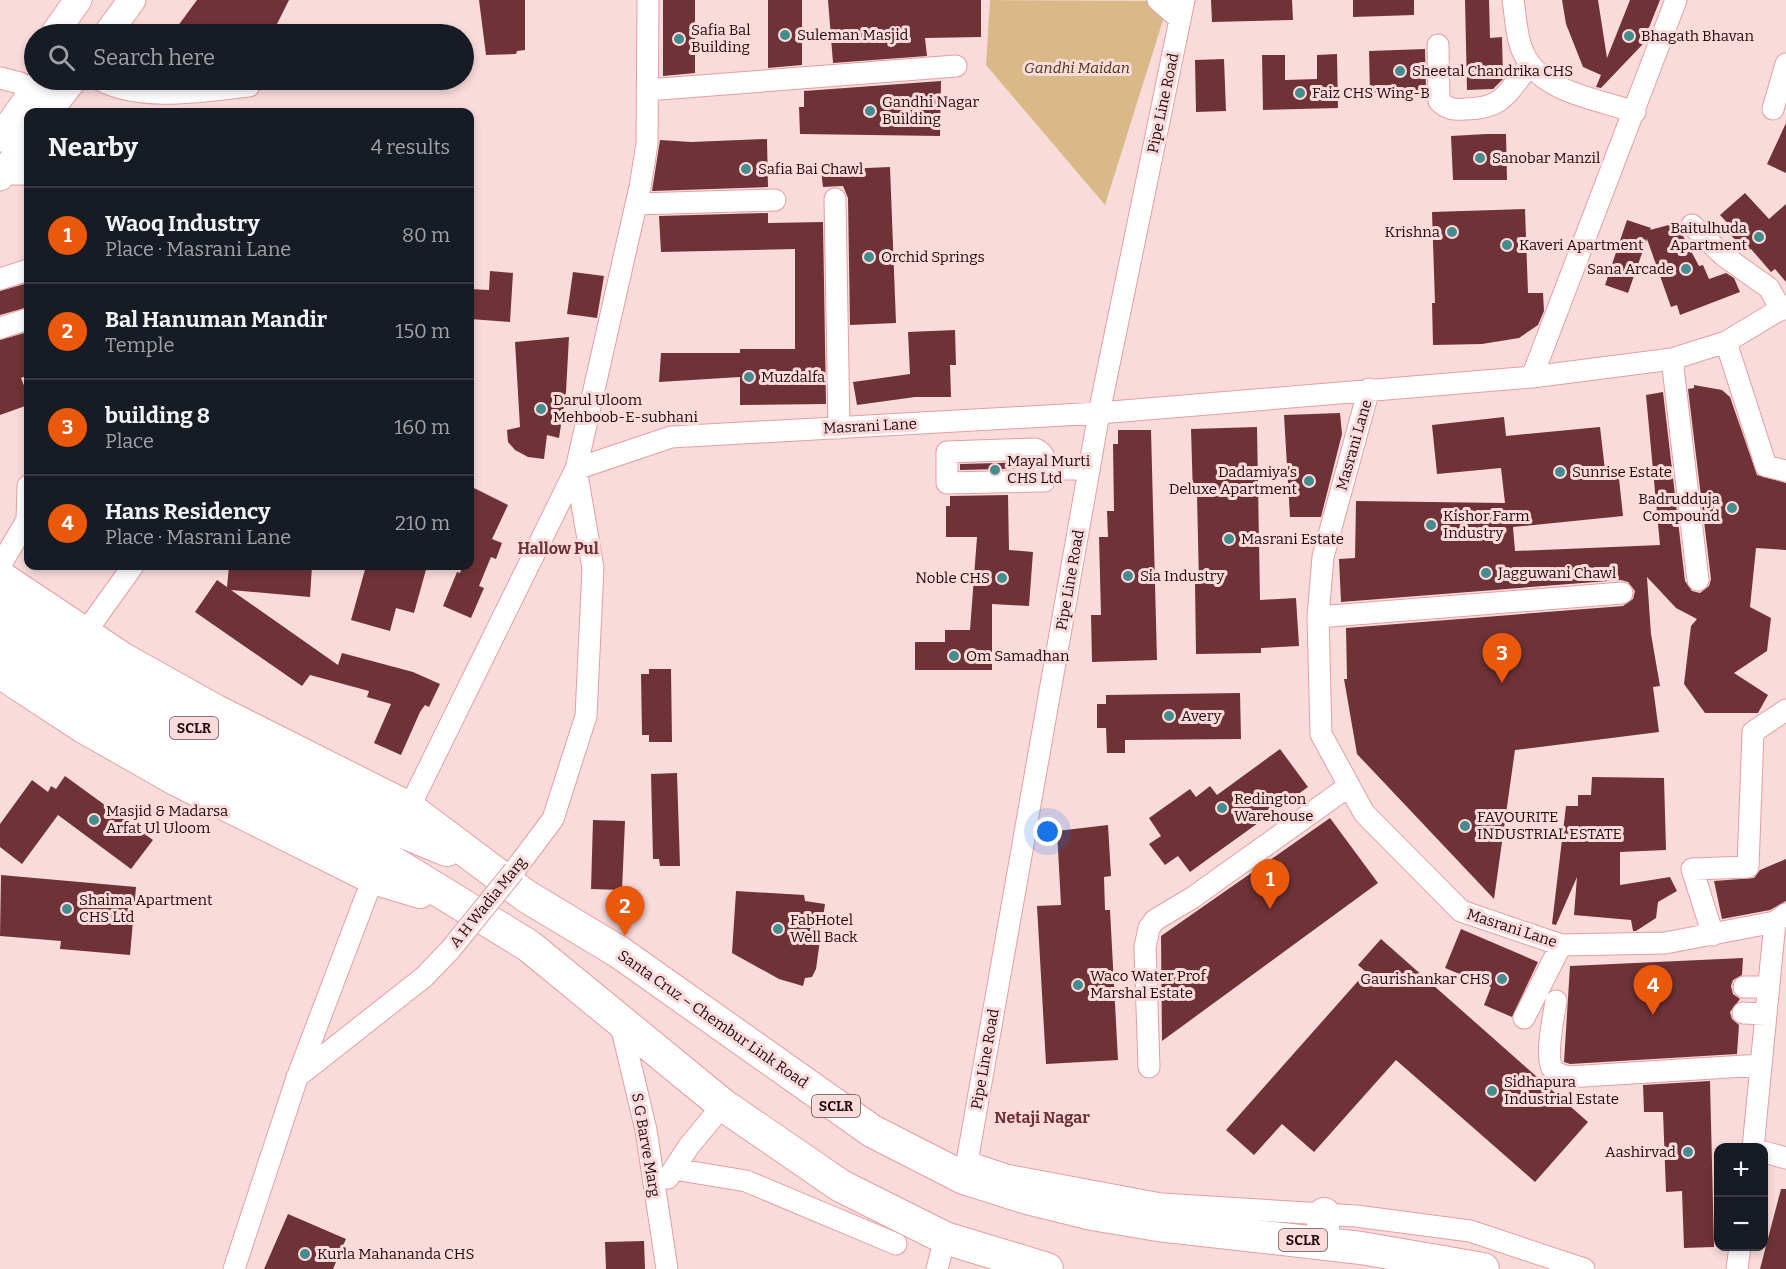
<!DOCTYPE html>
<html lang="en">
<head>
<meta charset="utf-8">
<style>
	body { margin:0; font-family:Bitter,serif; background:#242831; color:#f1f3f6 }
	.controls { position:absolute; right:18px; bottom:18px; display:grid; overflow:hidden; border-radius:12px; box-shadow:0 3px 9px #0003 }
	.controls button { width:54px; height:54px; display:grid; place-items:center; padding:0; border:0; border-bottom:2px solid #363941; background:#171b24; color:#f1f3f6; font:30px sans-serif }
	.you { position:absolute; left:1048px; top:832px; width:21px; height:21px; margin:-15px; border:4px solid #fff; border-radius:50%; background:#1a73e8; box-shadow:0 0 0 9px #1a73e833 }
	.badge { display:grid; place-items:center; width:39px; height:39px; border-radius:50%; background:#ea580c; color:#fff; font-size:20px; font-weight:700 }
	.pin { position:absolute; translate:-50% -50px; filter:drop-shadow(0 2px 3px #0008) }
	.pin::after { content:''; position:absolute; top:32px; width:21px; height:18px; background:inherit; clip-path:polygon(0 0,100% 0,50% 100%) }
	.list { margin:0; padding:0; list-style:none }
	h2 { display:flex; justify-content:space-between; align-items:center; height:78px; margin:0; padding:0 24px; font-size:26px }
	h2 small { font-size:20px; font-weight:400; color:#9ea1a6 }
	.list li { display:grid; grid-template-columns:39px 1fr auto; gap:18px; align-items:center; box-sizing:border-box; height:96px; padding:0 24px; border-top:2px solid #363941 }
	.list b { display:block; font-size:22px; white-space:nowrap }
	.list p { margin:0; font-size:20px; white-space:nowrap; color:#9ea1a6 }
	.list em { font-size:20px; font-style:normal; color:#9ea1a6 }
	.icon { flex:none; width:33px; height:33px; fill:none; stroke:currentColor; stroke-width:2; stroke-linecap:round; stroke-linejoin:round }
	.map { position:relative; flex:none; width:1786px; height:1269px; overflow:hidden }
	.search { position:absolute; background:#171b24; box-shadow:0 3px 9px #0003; left:24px; top:24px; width:450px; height:66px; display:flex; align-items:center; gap:15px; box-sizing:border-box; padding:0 21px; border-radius:33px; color:#9ea1a6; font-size:22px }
	.panel { position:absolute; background:#171b24; box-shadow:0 3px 9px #0003; left:24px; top:108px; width:450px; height:462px; border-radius:12px }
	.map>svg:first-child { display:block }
</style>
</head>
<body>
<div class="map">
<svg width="1786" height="1269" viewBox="0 0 1786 1269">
	<rect width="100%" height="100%" fill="#fadbdc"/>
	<path fill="#dab988" d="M990 0 1169 1 1105 205 986 65Z"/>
	<path fill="#6f3337" d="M197 0H289L272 34H172Z
		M479 0H525V50L517 51 516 54 486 55Z
		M663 0H695V73L663 76Z
		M768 0H802V65L768 68Z
		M828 0H981V37L925 38 927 56 833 63Z
		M1211 0H1292L1293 20 1212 22Z
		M1353 0H1414V15L1353 17Z
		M1465 0H1489L1490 38 1502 37 1503 79 1493 89 1467 90Z
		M1562 0H1598L1607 58 1630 0H1660L1642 45 1601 88 1596 87 1601 75 1583 67 1566 24Z
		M1425 49 1426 91 1370 93 1369 51Z
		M1337 54 1338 108 1263 110 1262 55H1285V80L1317 79V55Z
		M1224 59 1226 111 1196 112 1195 60Z
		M941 81 940 136 800 134 799 107H804V91Z
		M1786 123V173L1767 164Z
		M1486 134H1506L1507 180H1453L1451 136Z
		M767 139 768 187 652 191 660 140 691 142Z
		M890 167 896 323 850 325 848 198 843 186 823 187 821 170Z
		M1745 193 1769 219 1786 204V282L1775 269 1771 272 1751 249 1746 252 1729 233 1733 229 1720 215Z
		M1525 209 1528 293H1543L1544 311 1538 325 1519 338 1482 344 1433 345 1432 303H1435L1432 212Z
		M768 213V223L823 222 826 404 740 405V377L659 382 661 353H740V349H795V249L661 252 659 216Z
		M1627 220 1651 228 1650 230 1676 223 1699 266 1703 265 1709 279 1726 273 1734 278 1740 292 1680 315 1677 305 1671 307 1647 239 1628 293 1605 285Z
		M490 271 513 273 510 322 470 319V289L489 290Z
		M573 272 604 276 597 318 567 314Z
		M28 283V307L0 315V291Z
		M955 330 956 365H950L951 397H915L857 405 853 382 910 374 908 332Z
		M28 332V375L21 378 28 396V405L0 415V340Z
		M569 337 566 392 559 438 547 435 544 459 528 457 515 450 508 442 507 430 520 427 515 342Z
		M1694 385 1722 390 1730 397 1757 475 1786 483V550L1756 548 1750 607 1771 618 1767 651 1734 673 1768 695 1758 713H1705L1684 684 1691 626 1697 619 1676 608 1647 577 1651 634 1660 686 1653 687 1659 732 1515 750 1494 899 1357 754 1344 679H1347L1346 628 1623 606 1633 599 1635 591 1628 582 1621 580 1341 602 1339 559 1355 558 1356 501 1505 503 1501 468 1437 474 1432 425 1504 417 1506 436 1600 427 1605 470 1618 469 1623 516 1513 527 1515 551 1660 545 1646 395 1663 392 1685 581 1692 591 1700 593 1709 586 1711 579 1688 389 1694 388Z
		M1340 413 1342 434 1321 517H1290L1284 415Z
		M1257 427 1260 600 1296 598 1299 646 1261 648V653L1196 654 1195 583H1199L1197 495 1193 496 1191 429Z
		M1118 430H1151L1157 660 1092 662 1091 615H1101L1099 537H1108L1107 511H1114L1113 444H1118Z
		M1032 462V468L960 470V464Z
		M470 486 508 505 492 539 502 543 496 559 491 557 479 586 484 588 471 618 443 606 457 572 460 573 462 566H470Z
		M1008 495 1009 550 1033 552 1029 606 992 604V670H915V642H945V630H970L977 537H946V506H950V496Z
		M229 566H312L310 597 231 590 338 665 342 653 413 672 440 684 429 707 425 705 420 712 401 755 374 743 391 704 367 697 369 691 310 675 302 686 195 612 217 580 227 587Z
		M366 566H427L414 613 396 608 390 631 351 620Z
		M649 669H671L672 742H649V735H642L641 674H649Z
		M1240 693 1241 739 1125 740V753H1107L1106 728H1097V704H1106V695Z
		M1280 749 1308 787 1190 872 1178 856 1165 865 1149 844 1161 836 1149 818 1190 789 1196 797 1210 786 1217 795Z
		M677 773 680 866H660L659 859H653L651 774Z
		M65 776 153 840 131 869 58 815 22 864 0 847V824L32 780 48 792 51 786 56 789Z
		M1592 777 1664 778 1666 850 1620 852V885L1670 877 1677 891 1658 902 1656 918 1636 931H1633L1631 920 1574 915 1577 877 1556 925 1552 924 1566 806H1578V795H1591Z
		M1330 818 1378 883 1162 1041 1161 936Z
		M593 820 625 821 622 890 591 889Z
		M1108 825 1111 876 1104 877 1105 910H1110L1118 1060 1046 1064 1037 906 1061 905 1057 831Z
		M1786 859V901L1770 910 1722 919 1714 881 1754 878 1760 870Z
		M1 875 136 887 130 955 60 949 61 941 0 936Z
		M736 891 804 895 805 901 825 904 816 969 812 977 805 978 803 986 779 979 732 953Z
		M1461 929 1538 962 1512 1017 1484 1005 1491 987 1445 968Z
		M1381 939 1588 1122 1535 1182 1396 1060 1314 1152 1282 1124 1254 1155 1226 1130 1366 972 1358 965Z
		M1743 958 1742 975 1733 980 1731 986 1733 994 1740 999 1730 1012 1732 1019 1739 1025 1737 1054 1570 1064 1564 1062 1570 966Z
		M1710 1081 1714 1247 1684 1248 1682 1191 1666 1192 1663 1112H1644L1643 1085Z
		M1781 1189H1786V1269H1760Z
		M288 1214 346 1239 333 1269H264Z
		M644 1241 645 1269H606L605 1242Z"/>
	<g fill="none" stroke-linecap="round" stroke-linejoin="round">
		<g stroke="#e59ea0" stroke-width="23">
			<path id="minor" d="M1158 0 1180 19
				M1513 0C1516 17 1516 39 1524 54 1542 93 1598 99 1635 112
				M1438 45 1439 101C1447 109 1454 110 1465 109 1504 109 1507 92 1530 65
				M0 78 20 83
				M100 80C142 102 203 91 249 86
				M647 90 956 66
				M1773 109 1786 64
				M2 174H28
				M835 199 839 428
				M637 204 775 200
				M1692 225 1724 256 1769 288 1781 310
				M0 279 28 270
				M0 328 28 319
				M1726 342 1766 466 1786 471
				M1672 359 1698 580
				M1532 377 1676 0
				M1369 389 1323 557 1318 617 1321 734 1364 813 1461 911 1561 945 1665 943 1775 922 1786 914
				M1035 449C1048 454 1048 471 1044 481L947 483V452Z
				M576 469 671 437 1099 413 1532 377 1672 359 1726 342 1786 306
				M1045 469H1089
				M0 566 27 520 28 486
				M1318 617 1622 593
				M85 633 133 566
				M409 808 576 469 640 187 647 144 648 0
				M514 871 553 819 586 716 593 568 576 469
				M1713 935 1692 869 1748 867 1753 732 1786 710
				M1744 987H1769
				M1556 1001C1554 1016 1545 1054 1552 1068 1556 1074 1562 1075 1568 1077L1761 1065
				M1743 1013 1766 1014
				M1524 1018 1561 945
				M620 1021 646 1130 667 1269
				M1149 1067 1145 947 1149 928 1155 920 1192 898 1349 786
				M297 1077 424 977
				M1753 1148 1775 922
				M1764 1152 1786 1158
				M967 1162 1099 413 1184 0
				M674 1169 746 1181 896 1244
				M964 1174 967 1162 1006 1175 1161 1204 1356 1216 1470 1231 1584 1269
				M668 1178 689 1146 723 1105
				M234 1269 297 1078 373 878
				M937 1269 945 1238
				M1737 1269 1740 1246"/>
		</g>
		<g stroke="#e59ea0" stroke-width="29">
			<path id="major" d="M54 34 78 0
				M107 34 132 0
				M48 112 73 80
				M0 138 41 80
				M0 177 28 139"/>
		</g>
		<g stroke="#e59ea0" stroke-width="34">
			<path id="highway" d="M0 577 123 659 216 711 409 808 526 896 619 952 872 1131 964 1178 1027 1198 1092 1214 1158 1225 1361 1248 1483 1269
				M0 608C93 672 190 726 290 777 342 803 393 829 447 850
				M0 644 95 706 189 759 384 857 529 946 723 1105 841 1186 945 1238 1047 1269
				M0 672 82 726 177 780 373 878 420 892
				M1322 1243 1324 1214"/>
		</g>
		<use href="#minor" stroke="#fff" stroke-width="21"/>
		<use href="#major" stroke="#fff" stroke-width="27"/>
		<use href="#highway" stroke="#fff" stroke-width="32"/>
		<g stroke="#e59ea0" stroke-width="23" stroke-linecap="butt">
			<path id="minor-bridge" d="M424 977 450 950 514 871"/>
		</g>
		<use href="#minor-bridge" stroke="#fff" stroke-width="21"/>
	</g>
	<g fill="#448c8e" stroke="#fadbdc" stroke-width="2">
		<circle cx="785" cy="35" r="6"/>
		<circle cx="1629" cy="36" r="6"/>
		<circle cx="679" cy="39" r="6"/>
		<circle cx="1400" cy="71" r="6"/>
		<circle cx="1300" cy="93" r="6"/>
		<circle cx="870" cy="111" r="6"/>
		<circle cx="1480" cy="158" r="6"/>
		<circle cx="746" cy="169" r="6"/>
		<circle cx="1452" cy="232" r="6"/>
		<circle cx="1759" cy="237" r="6"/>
		<circle cx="1507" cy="245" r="6"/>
		<circle cx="869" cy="257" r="6"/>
		<circle cx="1686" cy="269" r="6"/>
		<circle cx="749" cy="377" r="6"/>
		<circle cx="541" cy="409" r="6"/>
		<circle cx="995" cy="470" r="6"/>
		<circle cx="1560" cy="472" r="6"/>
		<circle cx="1309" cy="481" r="6"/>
		<circle cx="1732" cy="508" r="6"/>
		<circle cx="1431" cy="525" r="6"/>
		<circle cx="1229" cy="539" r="6"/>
		<circle cx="1486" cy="573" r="6"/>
		<circle cx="1128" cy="576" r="6"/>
		<circle cx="1002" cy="578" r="6"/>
		<circle cx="954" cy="656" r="6"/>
		<circle cx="1169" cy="716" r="6"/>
		<circle cx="1222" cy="808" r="6"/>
		<circle cx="94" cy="820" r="6"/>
		<circle cx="1465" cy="826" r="6"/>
		<circle cx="67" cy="909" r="6"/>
		<circle cx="778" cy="929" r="6"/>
		<circle cx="1502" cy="979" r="6"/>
		<circle cx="1078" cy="985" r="6"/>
		<circle cx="1492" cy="1091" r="6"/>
		<circle cx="1688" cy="1152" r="6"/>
		<circle cx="305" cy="1254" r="6"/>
	</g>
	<g text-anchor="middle" stroke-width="6" stroke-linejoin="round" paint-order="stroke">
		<g fill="#fadbdc" stroke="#63494a" stroke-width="1.5">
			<rect x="170" y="717" width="48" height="22" rx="4.5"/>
			<rect x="812" y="1095" width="48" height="22" rx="4.5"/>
			<rect x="1279" y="1229" width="48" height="22" rx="4.5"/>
		</g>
		<g font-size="14" font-weight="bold" fill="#220a0b">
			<text x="194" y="733">SCLR</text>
			<text x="836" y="1111">SCLR</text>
			<text x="1303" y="1245">SCLR</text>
		</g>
		<g font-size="15" fill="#220a0b" stroke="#fadbdc" text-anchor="start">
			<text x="691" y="35">Safia Bal<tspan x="691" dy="17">Building</tspan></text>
			<text x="797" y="40">Suleman Masjid</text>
			<text x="1641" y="41">Bhagath Bhavan</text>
			<text x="1412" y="76">Sheetal Chandrika CHS</text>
			<text x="1312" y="98">Faiz CHS Wing-B</text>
			<text x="882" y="107">Gandhi Nagar<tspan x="882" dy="17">Building</tspan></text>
			<text x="1492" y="163">Sanobar Manzil</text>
			<text x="758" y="174">Safia Bai Chawl</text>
			<text x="1747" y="233" text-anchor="end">Baitulhuda<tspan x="1747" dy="17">Apartment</tspan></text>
			<text x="1440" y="237" text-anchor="end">Krishna</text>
			<text x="1519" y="250">Kaveri Apartment</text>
			<text x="881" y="262">Orchid Springs</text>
			<text x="1674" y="274" text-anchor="end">Sana Arcade</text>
			<text x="761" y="382">Muzdalfa</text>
			<text x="553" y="405">Darul Uloom<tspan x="553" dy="17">Mehboob-E-subhani</tspan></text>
			<text x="1007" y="466">Mayal Murti<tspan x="1007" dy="17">CHS Ltd</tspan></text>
			<text x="1297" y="477" text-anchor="end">Dadamiya's<tspan x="1297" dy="17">Deluxe Apartment</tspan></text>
			<text x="1572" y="477">Sunrise Estate</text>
			<text x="1720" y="504" text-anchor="end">Badrudduja<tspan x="1720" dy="17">Compound</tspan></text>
			<text x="1443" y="521">Kishor Farm<tspan x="1443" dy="17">Industry</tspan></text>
			<text x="1241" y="544">Masrani Estate</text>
			<text x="1498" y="578">Jagguwani Chawl</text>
			<text x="1140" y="581">Sia Industry</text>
			<text x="990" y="583" text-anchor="end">Noble CHS</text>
			<text x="966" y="661">Om Samadhan</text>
			<text x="1181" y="721">Avery</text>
			<text x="1234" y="804">Redington<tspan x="1234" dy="17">Warehouse</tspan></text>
			<text x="106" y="816">Masjid &amp; Madarsa<tspan x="106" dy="17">Arfat Ul Uloom</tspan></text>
			<text x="1477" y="822">FAVOURITE<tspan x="1477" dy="17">INDUSTRIAL ESTATE</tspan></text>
			<text x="79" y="905">Shaima Apartment<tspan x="79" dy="17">CHS Ltd</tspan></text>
			<text x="790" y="925">FabHotel<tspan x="790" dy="17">Well Back</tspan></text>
			<text x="1090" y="981">Waco Water Prof<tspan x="1090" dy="17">Marshal Estate</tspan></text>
			<text x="1490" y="984" text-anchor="end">Gaurishankar CHS</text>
			<text x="1504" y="1087">Sidhapura<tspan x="1504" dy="17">Industrial Estate</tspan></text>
			<text x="1676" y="1157" text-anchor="end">Aashirvad</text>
			<text x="317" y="1259">Kurla Mahananda CHS</text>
		</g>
		<g font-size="15" font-style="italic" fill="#4a3511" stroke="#fadbdc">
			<text x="1077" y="73">Gandhi Maidan</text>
		</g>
		<g font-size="15" fill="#220a0b" stroke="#fadbdc">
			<text transform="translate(1163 103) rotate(-78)" y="5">Pipe Line Road</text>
			<text transform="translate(870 426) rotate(-3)" y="5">Masrani Lane</text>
			<text transform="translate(1354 445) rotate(-74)" y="5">Masrani Lane</text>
			<text transform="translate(1070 580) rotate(-80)" y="5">Pipe Line Road</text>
			<text transform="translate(488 902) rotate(-51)" y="5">A H Wadia Marg</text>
			<text transform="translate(1512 928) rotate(18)" y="5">Masrani Lane</text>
			<text transform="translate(713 1019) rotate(35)" y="5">Santa Cruz – Chembur Link Road</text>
			<text transform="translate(985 1059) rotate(-80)" y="5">Pipe Line Road</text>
			<text transform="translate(646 1145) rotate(80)" y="5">S G Barve Marg</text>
		</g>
		<g font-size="16" font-weight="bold" fill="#6d3135" stroke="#fadbdc">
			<text x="558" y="554">Hallow Pul</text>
			<text x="1042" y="1123">Netaji Nagar</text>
		</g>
	</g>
</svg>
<div class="controls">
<button>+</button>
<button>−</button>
</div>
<div class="you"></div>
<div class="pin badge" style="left:1270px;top:909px">1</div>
<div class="pin badge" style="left:625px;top:936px">2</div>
<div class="pin badge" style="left:1502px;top:683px">3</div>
<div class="pin badge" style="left:1653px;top:1015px">4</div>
<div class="search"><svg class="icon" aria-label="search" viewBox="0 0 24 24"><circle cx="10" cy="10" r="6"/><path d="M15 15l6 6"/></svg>Search here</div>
<section class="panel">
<h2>Nearby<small>4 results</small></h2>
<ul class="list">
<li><span class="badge">1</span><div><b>Waoq Industry</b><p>Place · Masrani Lane</p></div><em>80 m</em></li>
<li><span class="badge">2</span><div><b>Bal Hanuman Mandir</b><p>Temple</p></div><em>150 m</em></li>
<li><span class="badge">3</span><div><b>building 8</b><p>Place</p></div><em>160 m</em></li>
<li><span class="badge">4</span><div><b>Hans Residency</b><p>Place · Masrani Lane</p></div><em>210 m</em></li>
</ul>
</section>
</div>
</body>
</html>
